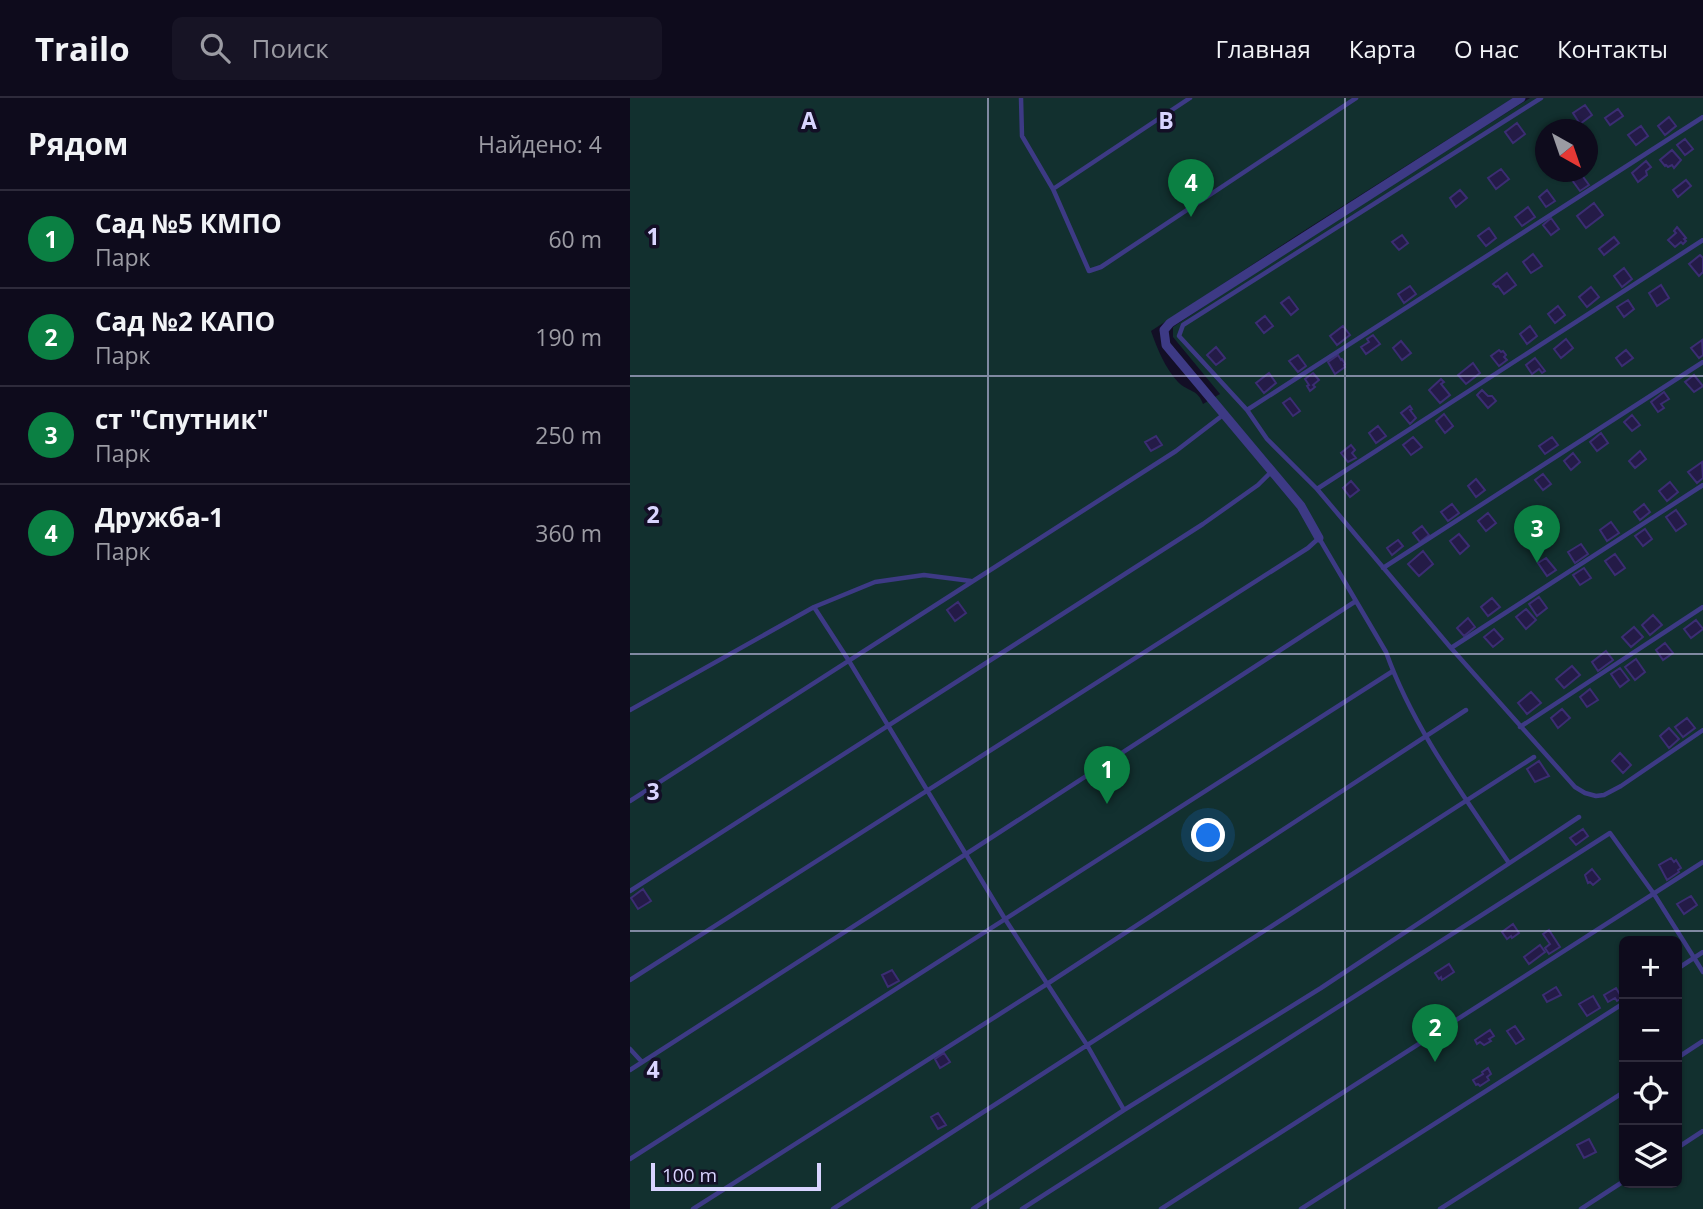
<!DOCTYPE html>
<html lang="ru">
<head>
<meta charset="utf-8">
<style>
	body { margin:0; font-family:"Open Sans",sans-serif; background:#171425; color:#f1f3f6 }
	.controls { position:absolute; right:21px; bottom:21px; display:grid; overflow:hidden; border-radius:10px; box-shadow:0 2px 5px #0004 }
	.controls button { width:63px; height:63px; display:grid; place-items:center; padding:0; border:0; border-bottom:2px solid #2e2b3b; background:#0e0b1c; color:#f1f3f6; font:35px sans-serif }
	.compass { position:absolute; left:905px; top:21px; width:63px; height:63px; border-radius:50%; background:#0e0b1c; box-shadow:0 2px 5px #0004; rotate:140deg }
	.scale { position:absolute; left:21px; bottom:18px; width:170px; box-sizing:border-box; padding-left:7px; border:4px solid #d9d4ff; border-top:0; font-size:19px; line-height:24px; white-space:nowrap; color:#d9d4ff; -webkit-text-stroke:5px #130f26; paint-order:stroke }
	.you { position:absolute; left:579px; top:738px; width:24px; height:24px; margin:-18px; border:5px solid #fff; border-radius:50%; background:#1a73e8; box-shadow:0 0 0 10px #1a73e833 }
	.badge { display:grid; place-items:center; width:46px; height:46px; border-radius:50%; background:#0b8043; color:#fff; font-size:23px; font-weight:700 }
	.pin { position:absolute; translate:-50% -58px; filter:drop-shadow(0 2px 4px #0008) }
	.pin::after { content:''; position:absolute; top:37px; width:24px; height:21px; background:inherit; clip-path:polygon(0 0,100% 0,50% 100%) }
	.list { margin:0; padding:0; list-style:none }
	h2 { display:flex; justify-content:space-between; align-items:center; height:91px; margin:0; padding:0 28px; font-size:30px }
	h2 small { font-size:23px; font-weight:400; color:#9b9ba3 }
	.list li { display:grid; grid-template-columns:46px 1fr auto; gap:21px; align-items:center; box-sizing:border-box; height:98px; padding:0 28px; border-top:2px solid #2e2b3b }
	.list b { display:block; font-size:26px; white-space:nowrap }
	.list p { margin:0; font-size:23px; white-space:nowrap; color:#9b9ba3 }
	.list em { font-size:23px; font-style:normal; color:#9b9ba3 }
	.icon { flex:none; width:38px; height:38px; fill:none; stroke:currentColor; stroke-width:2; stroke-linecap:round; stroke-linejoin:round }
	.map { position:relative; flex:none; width:1073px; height:1111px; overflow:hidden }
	header { display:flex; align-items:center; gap:42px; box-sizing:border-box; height:98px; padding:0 35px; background:#0e0b1c; border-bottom:2px solid #2e2b3b }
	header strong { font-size:33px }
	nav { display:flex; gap:38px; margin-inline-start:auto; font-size:24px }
	.search { width:490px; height:63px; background:#171425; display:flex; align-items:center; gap:18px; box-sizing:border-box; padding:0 24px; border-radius:10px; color:#9b9ba3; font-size:26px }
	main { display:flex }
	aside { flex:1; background:#0e0b1c }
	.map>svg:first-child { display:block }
</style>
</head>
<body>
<header>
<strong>Trailo</strong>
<div class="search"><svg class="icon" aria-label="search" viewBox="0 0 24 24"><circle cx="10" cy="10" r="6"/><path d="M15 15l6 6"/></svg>Поиск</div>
<nav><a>Главная</a><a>Карта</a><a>О нас</a><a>Контакты</a></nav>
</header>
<main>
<aside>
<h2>Рядом<small>Найдено: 4</small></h2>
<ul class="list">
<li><span class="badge">1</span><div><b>Сад №5 КМПО</b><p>Парк</p></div><em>60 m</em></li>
<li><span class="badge">2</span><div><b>Сад №2 КАПО</b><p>Парк</p></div><em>190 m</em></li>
<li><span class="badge">3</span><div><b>ст &quot;Спутник&quot;</b><p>Парк</p></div><em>250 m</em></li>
<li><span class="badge">4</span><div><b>Дружба-1</b><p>Парк</p></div><em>360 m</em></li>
</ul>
</aside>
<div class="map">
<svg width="1073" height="1111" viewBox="0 0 1073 1111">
	<rect width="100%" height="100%" fill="#130f26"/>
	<path fill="#12302f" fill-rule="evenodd" d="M0 0H883L669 136 521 233C527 250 535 270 548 284 558 294 568 291 573 306L590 296 543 239V229L676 141 900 0H1073V1111H0ZM916 32H958V74H916ZM994 843H1047V1085H994Z"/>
	<path fill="#241b47" stroke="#3b2d73" stroke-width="2" d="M955 7 962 17 950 26 943 15Z
		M988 11 993 18 980 27 975 20Z
		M1039 19 1046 28 1035 37 1028 28Z
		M887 25 895 36 883 45 875 34Z
		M1011 28 1018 38 1006 47 998 37Z
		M1055 41 1063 51 1055 57 1047 47Z
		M1042 52 1051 62 1044 70 1042 67 1038 69 1036 67 1035 68 1030 62Z
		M1016 63 1021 69 1016 73 1017 77 1008 84 1002 75Z
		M871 71 879 81 866 91 858 80Z
		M951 76 959 87 950 93 942 82Z
		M1056 82 1061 88 1048 99 1043 92Z
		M830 92 837 100 826 109 820 100Z
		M917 92 925 103 916 109 909 99Z
		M964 105 973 117 956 130 947 118Z
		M898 109 905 119 892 128 885 119Z
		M921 120 929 131 921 137 913 127Z
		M1047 129 1056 140 1054 141 1056 143 1053 146 1051 144 1045 149 1038 142 1046 135 1044 133Z
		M859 130 866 140 856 148 848 138Z
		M772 137 778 145 769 152 762 144Z
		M984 139 989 145 974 157 969 151Z
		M903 156 912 168 901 175 893 164Z
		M1070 157 1073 160V174L1069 178 1059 166Z
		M994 170 1002 181 992 189 984 178Z
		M877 175 886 187 874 196 868 188 866 189 863 186Z
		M1031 187 1039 200 1027 208 1019 195Z
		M780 188 786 196 774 205 768 196Z
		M961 189 969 199 957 209 949 199Z
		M659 199 668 211 661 217 651 205Z
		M998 202 1004 211 994 219 987 209Z
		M928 208 935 217 925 225 918 216Z
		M635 218 643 228 634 235 626 225Z
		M713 228 720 237 707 247 700 238Z
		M900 228 907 238 897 246 890 236Z
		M743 237 750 246 736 256 731 249 739 244 737 241Z
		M936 241 943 250 931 260 924 251Z
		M1072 242 1073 257 1069 260 1061 250Z
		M771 243 781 255 772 262 763 250Z
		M586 249 595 260 586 267 577 257Z
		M869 252 871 254 873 253 876 257 874 259 877 262 869 268 861 258Z
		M996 252 1003 260 992 268 986 260Z
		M668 257 676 268 668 274 659 263Z
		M708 257 711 262 712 261 715 266 714 267 715 269 705 276 698 264Z
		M905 260 915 273 912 275 909 271 902 276 896 267Z
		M843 265 850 275 836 286 828 277Z
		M639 275 646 285 634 295 626 285Z
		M683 275 689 282 683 287 685 289 680 293 677 288 679 287 675 281Z
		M1064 277 1073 288 1064 294 1055 284Z
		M811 281 814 284 811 286 820 297 810 305 799 292Z
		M852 292 858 298H862L866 303 858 310 847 297Z
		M1034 294 1039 301 1031 306 1034 310 1028 314 1021 304Z
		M660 300 670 313 663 318 653 305Z
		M780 308 782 311 780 312 786 320 780 326 771 315Z
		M814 316 823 328 815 335 806 323Z
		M1002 317 1010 327 1002 333 994 324Z
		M748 328 756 338 746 345 739 335Z
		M971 335 978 345 967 353 960 344Z
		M526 338 532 347 521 353 515 344Z
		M783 339 792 349 781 357 773 347Z
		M922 339 928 347 915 356 909 348Z
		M721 347 725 352 722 355 726 360 718 364 711 355Z
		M1010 353 1016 361 1005 370 999 363Z
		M943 355 950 364 941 372 934 363Z
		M1072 364 1073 380 1067 385 1058 374Z
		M913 376 921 386 913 392 905 382Z
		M846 381 855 392 846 399 838 388Z
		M721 383 729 392 720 399 713 390Z
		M1040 384 1048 394 1037 403 1029 393Z
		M822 406 829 415 818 423 811 414Z
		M1014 406 1020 414 1010 422 1004 414Z
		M1046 412 1056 426 1046 433 1036 419Z
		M858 415 866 425 856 433 848 423Z
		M981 424 989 435 977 443 970 432Z
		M792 428 799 437 790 444 783 435Z
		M1015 431 1022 441 1013 448 1005 438Z
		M829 436 839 448 830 456 820 443Z
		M768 442 773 448 762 457 757 450Z
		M951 446 958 456 945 465 938 454Z
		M793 453 803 466 789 478 778 466Z
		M985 456 995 470 985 477 975 463Z
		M916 460 926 472 917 478 908 465Z
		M954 470 961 480 950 487 943 477Z
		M909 499 917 510 907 518 899 506Z
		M862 500 870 509 858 518 851 509Z
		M328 504 336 515 325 523 317 512Z
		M896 511 906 522 896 531 886 519Z
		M1023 517 1032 527 1020 537 1012 527Z
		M838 520 845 529 834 538 827 530Z
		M1066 522 1073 531 1061 540 1054 531Z
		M1004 529 1013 539 1001 549 992 539Z
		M864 531 873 541 863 549 854 539Z
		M1035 545 1043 555 1033 562 1026 552Z
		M976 553 983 562 968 573 962 564Z
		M1006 561 1015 574 1005 582 995 569Z
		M942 568 950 577 934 590 926 581Z
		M990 570 999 582 990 589 981 576Z
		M960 591 968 602 957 609 950 599Z
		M901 594 911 605 897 616 888 605Z
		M932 611 940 620 928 630 921 620Z
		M1057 620 1065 630 1053 639 1045 629Z
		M1039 630 1049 641 1039 650 1030 638Z
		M990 655 1001 667 993 675 982 663Z
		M909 663 919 678 905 684 897 671Z
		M953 731 958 738 946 747 940 740Z
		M1041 760 1044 764 1046 762 1051 770 1048 772 1049 774 1037 782 1029 767Z
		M962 771 970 781 963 787 960 784 958 785 955 777Z
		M13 791 21 803 8 811 1 800Z
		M1061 798 1067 807 1054 816 1047 806Z
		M883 826 889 835 882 840 881 838 877 841 872 834Z
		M919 832 930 849 919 856 915 850 920 846 913 836Z
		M910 847 915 854 899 866 894 859Z
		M819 866 824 874 812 882 811 879 809 881 805 875Z
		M262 872 269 883 258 889 252 877Z
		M926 889 931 897 917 904 913 897Z
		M986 890 992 900 987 903 985 900 978 904 974 897Z
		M963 898 970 910 957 918 949 906Z
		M885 928 894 941 886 946 877 933Z
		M860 932 864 938 859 941 861 943 854 947 850 944 847 946 845 942Z
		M314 955 320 964 310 970 305 961Z
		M858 970 861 976 857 979 859 982 850 988 848 986 846 987 843 982 853 976 852 974Z
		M308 1015 316 1027 308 1031 301 1019Z
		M959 1041 966 1054 954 1060 947 1047Z"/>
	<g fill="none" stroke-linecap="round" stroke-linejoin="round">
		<path stroke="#3d3a85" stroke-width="4.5" d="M391 0 392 38 423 91 459 173 471 169 726 0
			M911 0 553 227 549 238 617 312 637 341 687 391 821 550 945 689 955 695 966 698 974 697 991 688 1073 632
			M423 91 560 0
			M617 312 1073 19
			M687 391 1073 142
			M753 470 1073 264
			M184 509 219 563 375 821 457 947 494 1012
			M821 550 1073 387
			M0 612 184 509 245 484 294 477 341 483
			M890 629 1073 509
			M0 703 546 353 593 317
			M0 793 573 426 628 387 641 374
			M1047 871 1073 854
			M0 882 678 450 689 440 756 554C783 630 834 698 879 765
			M0 951 12 964
			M1047 960 1073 943
			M0 972 336 756 726 503
			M1047 1050 1073 1033
			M0 1061 763 573
			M63 1111 417 886 836 612
			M203 1111 904 659
			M343 1111 494 1012 691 890 949 719
			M392 1111 980 735 1024 796 1073 874
			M531 1111 1073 764
			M671 1111 994 905
			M810 1111 994 994
			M951 1111 994 1083"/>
		<path stroke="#3d3a85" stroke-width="9" d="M689 440 671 408 536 247 534 232 540 225 891 0"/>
	</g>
	<path fill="none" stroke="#d9d4ff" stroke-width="2" stroke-opacity="0.55" d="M358 0V1111M715 0V1111M0 278H1073M0 556H1073M0 833H1073"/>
	<g font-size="23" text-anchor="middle" font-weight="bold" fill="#d9d4ff" stroke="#130f26" stroke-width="7" stroke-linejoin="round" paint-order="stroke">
		<text x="179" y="31">A</text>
		<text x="536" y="31">B</text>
		<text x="23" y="147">1</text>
		<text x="23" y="425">2</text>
		<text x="23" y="702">3</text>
		<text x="23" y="980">4</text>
	</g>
</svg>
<div class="controls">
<button>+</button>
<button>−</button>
<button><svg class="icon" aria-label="locate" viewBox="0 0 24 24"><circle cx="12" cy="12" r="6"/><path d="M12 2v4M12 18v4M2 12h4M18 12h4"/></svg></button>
<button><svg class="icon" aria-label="layers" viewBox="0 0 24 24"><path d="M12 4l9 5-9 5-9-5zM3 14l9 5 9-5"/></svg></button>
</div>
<svg class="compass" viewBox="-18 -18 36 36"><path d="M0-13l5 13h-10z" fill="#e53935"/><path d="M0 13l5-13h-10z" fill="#9b9ba3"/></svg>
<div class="scale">100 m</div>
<div class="you"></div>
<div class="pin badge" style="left:477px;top:706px">1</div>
<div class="pin badge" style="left:805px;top:964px">2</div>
<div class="pin badge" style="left:907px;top:465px">3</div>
<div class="pin badge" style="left:561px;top:119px">4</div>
</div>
</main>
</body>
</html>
